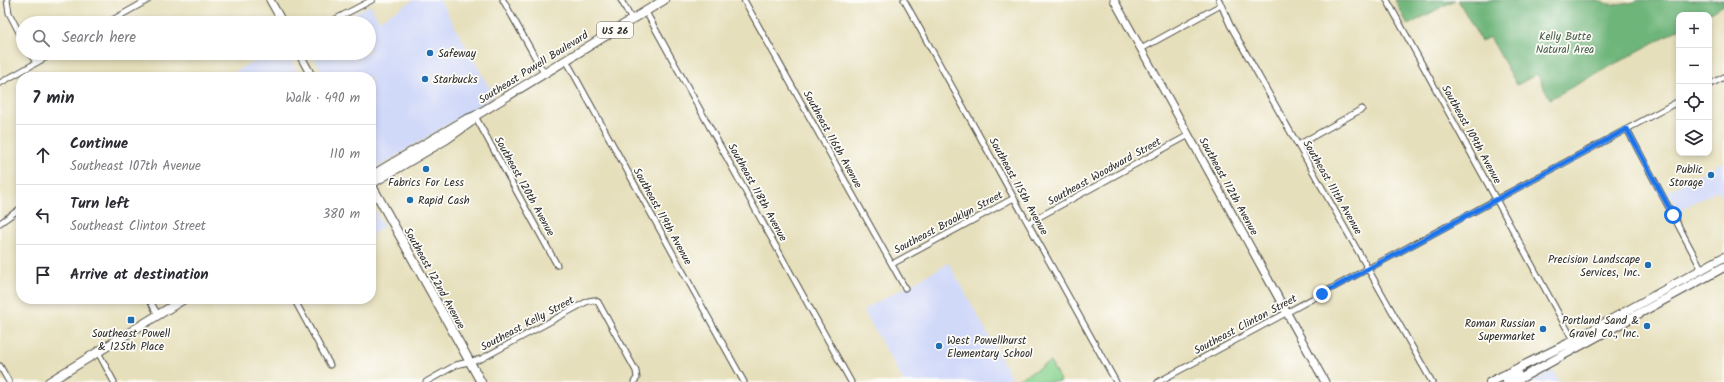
<!DOCTYPE html>
<html lang="en">
<head>
<meta charset="utf-8">
<style>
	body { margin:0; font-family:Kalam,sans-serif; background:#f7f7f7; color:#2b2b33 }
	.controls { position:absolute; right:12px; top:12px; display:grid; overflow:hidden; border-radius:8px; box-shadow:0 2px 6px #0003 }
	.controls button { width:36px; height:36px; display:grid; place-items:center; padding:0; border:0; border-bottom:1px solid #e1e1e2; background:#fff; color:#2b2b33; font:20px sans-serif }
	.stop { position:absolute; width:12px; height:12px; margin:-9px; border:3px solid #1a73e8; border-radius:50%; background:#fff }
	.stop.end { background:#1a73e8; border-color:#fff; box-shadow:0 1px 4px #0008 }
	.list { margin:0; padding:0; list-style:none }
	h2 { display:flex; justify-content:space-between; align-items:center; height:52px; margin:0; padding:0 16px; font-size:17px }
	h2 small { font-size:13px; font-weight:400; color:#7c7c81 }
	.list li { display:grid; grid-template-columns:26px 1fr auto; gap:12px; align-items:center; box-sizing:border-box; height:60px; padding:0 16px; border-top:1px solid #e1e1e2 }
	.list b { display:block; font-size:15px; white-space:nowrap }
	.list p { margin:0; font-size:13px; white-space:nowrap; color:#7c7c81 }
	.list em { font-size:13px; font-style:normal; color:#7c7c81 }
	.icon { flex:none; width:22px; height:22px; fill:none; stroke:currentColor; stroke-width:2; stroke-linecap:round; stroke-linejoin:round }
	.map { position:relative; flex:none; width:1724px; height:382px; overflow:hidden }
	.search { position:absolute; background:#fff; box-shadow:0 2px 6px #0003; left:16px; top:16px; width:360px; height:44px; display:flex; align-items:center; gap:10px; box-sizing:border-box; padding:0 14px; border-radius:22px; color:#7c7c81; font-size:15px }
	.panel { position:absolute; background:#fff; box-shadow:0 2px 6px #0003; left:16px; top:72px; width:360px; height:232px; border-radius:16px }
	.map>svg:first-child { display:block }
</style>
</head>
<body>
<div class="map">
<svg width="1724" height="382" viewBox="0 0 1724 382">
	<rect width="100%" height="100%" fill="#fdfcf7"/>
	<filter id="ink" filterUnits="userSpaceOnUse"><feTurbulence type="fractalNoise" baseFrequency=".025" numOctaves="2"/><feDisplacementMap in="SourceGraphic" scale="8" xChannelSelector="R" yChannelSelector="G"/><feConvolveMatrix kernelMatrix="1 2 1 2 8 2 1 2 1" color-interpolation-filters="sRGB"/></filter>
	<filter id="wash" filterUnits="userSpaceOnUse"><feTurbulence type="fractalNoise" baseFrequency=".012" numOctaves="4" result="noise"/><feDisplacementMap in="SourceGraphic" scale="16" xChannelSelector="R" yChannelSelector="G"/><feGaussianBlur stdDeviation="0.9" result="paint"/><feColorMatrix in="noise" values="0 0 0 0 0 0 0 0 0 0 0 0 0 0 0 0 0 1.4 0 .05"/><feComposite in="paint" operator="in"/></filter>
	<g filter="url(#wash)">
		<rect width="100%" height="100%" fill="#e6dfbb"/>
		<path fill="#d1d9f9" d="M414 0H440L494 96 375 169 371 162V77H325L312 53H369V23H338L370 5 379 20Z
			M269 53H287L300 77H225Z
			M1724 161V201L1718 190 1678 211 1668 191Z
			M371 204 384 227 371 235Z
			M949 263 1014 382H904L863 310Z
			M1553 370 1559 382H1532Z"/>
		<path fill="#89d390" stroke="#5a7f5e" d="M1050 362 1061 382H1013Z"/>
		<path fill="#6eb57a" stroke="#4c7052" d="M1395 0H1455L1408 25Z
			M1458 0H1596C1610 6 1625 6 1639 0H1724V5L1706 15H1679V29L1550 99 1537 74 1517 85 1490 37 1481 41Z"/>
	</g>
	<g filter="url(#ink)">
		<g fill="none" stroke-linecap="round" stroke-linejoin="round">
			<g stroke="#474641" stroke-width="7">
				<path id="street" d="M7 0 9 13 23 40
					M503 0 544 73
					M621 0 632 20
					M744 0 905 288
					M904 0 1116 382
					M1219 0 1230 25 1432 382
					M1387 0 1573 340
					M646 12 851 382
					M107 23 148 0
					M328 23 372 0
					M1141 49 1221 5
					M30 53 36 63
					M566 60 744 382
					M0 83 54 53
					M1709 85 1724 77
					M475 116 557 265
					M1627 129 1702 270
					M1298 145 1362 109
					M0 223 21 208
					M1028 223 1189 135
					M892 264 1014 198
					M149 299 158 315
					M294 299 330 365
					M98 352 114 382
					M0 366 9 382
					M426 382 456 365 481 359 588 301 594 300 598 302 636 371 637 378 634 382
					M1158 382 1679 101"/>
			</g>
			<g stroke="#474641" stroke-width="9">
				<path id="secondary" d="M270 0 283 23
					M1114 0 1325 382
					M299 53 312 77"/>
			</g>
			<g stroke="#474641" stroke-width="10">
				<path id="primary" d="M371 176 465 120 475 116 664 0
					M371 184 481 382
					M371 184 447 139 471 122
					M49 382 184 299
					M1490 382 1567 344 1724 257
					M1507 382V380L1517 373
					M1514 382 1724 267"/>
			</g>
			<use href="#street" stroke="#fff" stroke-width="5"/>
			<use href="#secondary" stroke="#fff" stroke-width="7"/>
			<use href="#primary" stroke="#fff" stroke-width="8"/>
		</g>
	</g>
	<g fill="none" stroke-linecap="round" stroke-linejoin="round" filter="url(#ink)">
		<path stroke="#1a73e8" stroke-width="5" d="M1322 294 1627 129 1673 215"/>
	</g>
	<g fill="#1f6fb2" stroke="#fdfcf7" stroke-width="1.5">
		<circle cx="430" cy="53" r="4"/>
		<circle cx="425" cy="79" r="4"/>
		<circle cx="426" cy="169" r="4"/>
		<circle cx="1711" cy="175" r="4"/>
		<circle cx="410" cy="200" r="4"/>
		<circle cx="1648" cy="265" r="4"/>
		<rect x="127" y="316" width="8" height="8" rx="2"/>
		<circle cx="1647" cy="326" r="4"/>
		<circle cx="1543" cy="329" r="4"/>
		<circle cx="939" cy="346" r="4"/>
	</g>
	<g text-anchor="middle" stroke-width="3.5" stroke-linejoin="round" paint-order="stroke">
		<rect fill="#fdfcf7" stroke="#6a6a68" stroke-width="1" x="597" y="22" width="36" height="16" rx="3"/>
		<g font-size="10" font-weight="bold" fill="#2b2b2b">
			<text x="615" y="34">US 26</text>
		</g>
		<g font-size="11" fill="#475d49" stroke="#fdfcf7">
			<text x="1565" y="40">Kelly Butte<tspan x="1565" dy="13">Natural Area</tspan></text>
		</g>
		<g font-size="11" fill="#2b2b2b" stroke="#fdfcf7" text-anchor="start">
			<text x="438" y="57">Safeway</text>
			<text x="433" y="83">Starbucks</text>
			<text x="1703" y="173" text-anchor="end">Public<tspan x="1703" dy="13">Storage</tspan></text>
			<text x="426" y="186" text-anchor="middle">Fabrics For Less</text>
			<text x="418" y="204">Rapid Cash</text>
			<text x="1640" y="263" text-anchor="end">Precision Landscape<tspan x="1640" dy="13">Services, Inc.</tspan></text>
			<text x="1639" y="324" text-anchor="end">Portland Sand &amp;<tspan x="1639" dy="13">Gravel Co., Inc.</tspan></text>
			<text x="1535" y="327" text-anchor="end">Roman Russian<tspan x="1535" dy="13">Supermarket</tspan></text>
			<text x="131" y="337" text-anchor="middle">Southeast Powell<tspan x="131" dy="13">&amp; 125th Place</tspan></text>
			<text x="947" y="344">West Powellhurst<tspan x="947" dy="13">Elementary School</tspan></text>
		</g>
		<g font-size="11" fill="#2b2b2b" stroke="#fdfcf7">
			<text transform="translate(533 67) rotate(-32)" y="4">Southeast Powell Boulevard</text>
			<text transform="translate(1472 134) rotate(61)" y="4">Southeast 109th Avenue</text>
			<text transform="translate(833 139) rotate(61)" y="4">Southeast 116th Avenue</text>
			<text transform="translate(1104 171) rotate(-29)" y="4">Southeast Woodward Street</text>
			<text transform="translate(525 186) rotate(61)" y="4">Southeast 120th Avenue</text>
			<text transform="translate(1019 186) rotate(61)" y="4">Southeast 115th Avenue</text>
			<text transform="translate(1229 186) rotate(61)" y="4">Southeast 112th Avenue</text>
			<text transform="translate(1333 187) rotate(60)" y="4">Southeast 111th Avenue</text>
			<text transform="translate(758 192) rotate(61)" y="4">Southeast 118th Avenue</text>
			<text transform="translate(663 216) rotate(61)" y="4">Southeast 119th Avenue</text>
			<text transform="translate(948 222) rotate(-28)" y="4">Southeast Brooklyn Street</text>
			<text transform="translate(435 278) rotate(61)" y="4">Southeast 122nd Avenue</text>
			<text transform="translate(527 323) rotate(-28)" y="4">Southeast Kelly Street</text>
			<text transform="translate(1245 324) rotate(-28)" y="4">Southeast Clinton Street</text>
		</g>
	</g>
</svg>
<div class="controls">
<button>+</button>
<button>−</button>
<button><svg class="icon" aria-label="locate" viewBox="0 0 24 24"><circle cx="12" cy="12" r="6"/><path d="M12 2v4M12 18v4M2 12h4M18 12h4"/></svg></button>
<button><svg class="icon" aria-label="layers" viewBox="0 0 24 24"><path d="M12 4l9 5-9 5-9-5zM3 14l9 5 9-5"/></svg></button>
</div>
<div class="stop" style="left:1673px;top:215px"></div>
<div class="stop end" style="left:1322px;top:294px"></div>
<div class="search"><svg class="icon" aria-label="search" viewBox="0 0 24 24"><circle cx="10" cy="10" r="6"/><path d="M15 15l6 6"/></svg>Search here</div>
<section class="panel">
<h2>7 min<small>Walk · 490 m</small></h2>
<ul class="list">
<li><svg class="icon" aria-label="ahead" viewBox="0 0 24 24"><path d="M12 20V5M6 11l6-6 6 6"/></svg><div><b>Continue</b><p>Southeast 107th Avenue</p></div><em>110 m</em></li>
<li><svg class="icon" aria-label="left" viewBox="0 0 24 24"><path d="M17 20v-9H6M10 6l-5 5 5 5"/></svg><div><b>Turn left</b><p>Southeast Clinton Street</p></div><em>380 m</em></li>
<li><svg class="icon" aria-label="arrive" viewBox="0 0 24 24"><path d="M6 21V4h12l-3 4 3 4H6"/></svg><div><b>Arrive at destination</b></div></li>
</ul>
</section>
</div>
</body>
</html>
